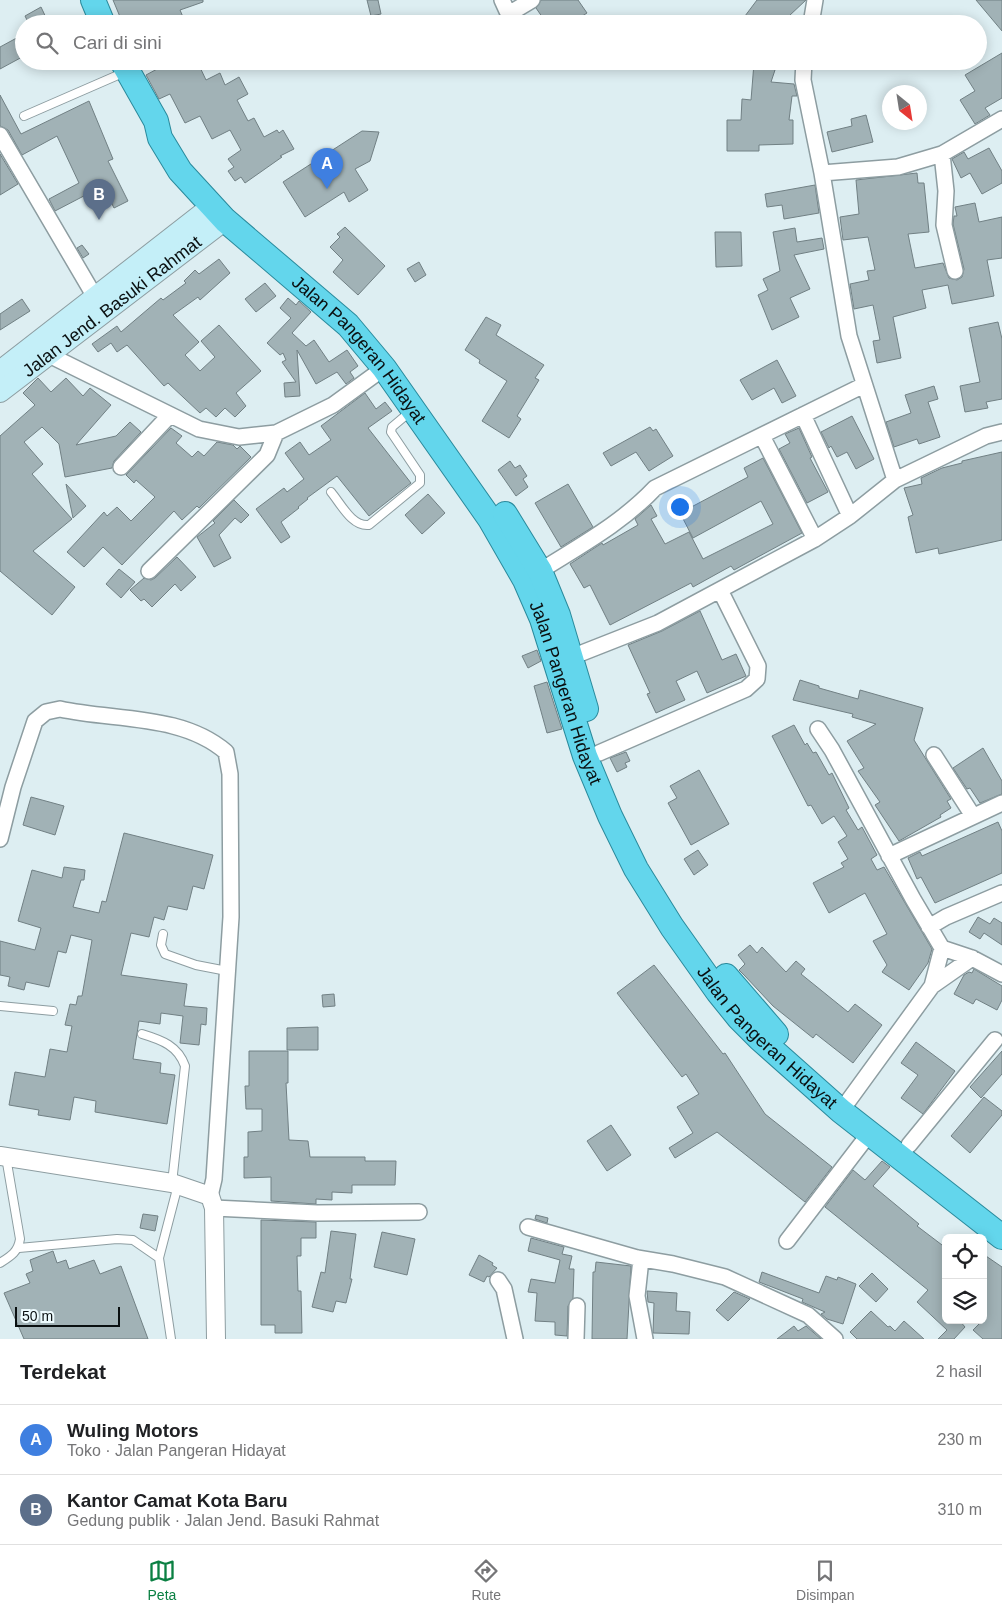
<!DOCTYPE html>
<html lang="id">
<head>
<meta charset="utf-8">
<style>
	body { margin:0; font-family:Helvetica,sans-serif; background:#f6f6f6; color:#202124 }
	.controls { position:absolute; right:15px; bottom:15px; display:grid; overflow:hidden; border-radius:8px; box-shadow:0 2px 12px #0003 }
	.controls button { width:45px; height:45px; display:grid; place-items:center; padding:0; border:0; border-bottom:1px solid #e0e0e0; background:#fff; color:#202124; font:25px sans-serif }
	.compass { position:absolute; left:882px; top:85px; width:45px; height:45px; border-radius:50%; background:#fff; box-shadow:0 2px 12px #0003; rotate:150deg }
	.scale { position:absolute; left:15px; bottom:12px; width:105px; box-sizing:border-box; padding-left:5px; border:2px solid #0a1011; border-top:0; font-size:14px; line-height:18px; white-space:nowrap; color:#0a1011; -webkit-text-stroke:4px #edfbfe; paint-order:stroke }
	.you { position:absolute; left:679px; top:506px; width:18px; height:18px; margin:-12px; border:4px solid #fff; border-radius:50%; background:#1a73e8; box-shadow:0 0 0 8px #1a73e833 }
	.badge { display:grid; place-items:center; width:32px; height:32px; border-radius:50%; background:#0b8043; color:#fff; font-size:16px; font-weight:700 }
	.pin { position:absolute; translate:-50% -41px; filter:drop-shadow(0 1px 2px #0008) }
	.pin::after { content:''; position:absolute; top:26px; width:18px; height:15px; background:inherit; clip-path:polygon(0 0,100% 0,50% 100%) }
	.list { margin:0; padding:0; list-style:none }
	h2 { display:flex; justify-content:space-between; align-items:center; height:65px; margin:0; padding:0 20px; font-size:21px }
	h2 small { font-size:16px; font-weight:400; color:#757577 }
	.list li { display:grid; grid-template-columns:32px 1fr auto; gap:15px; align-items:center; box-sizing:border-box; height:70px; padding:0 20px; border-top:1px solid #e0e0e0 }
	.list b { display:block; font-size:19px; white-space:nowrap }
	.list p { margin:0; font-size:16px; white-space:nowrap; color:#757577 }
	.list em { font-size:16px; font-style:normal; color:#757577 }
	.icon { flex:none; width:28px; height:28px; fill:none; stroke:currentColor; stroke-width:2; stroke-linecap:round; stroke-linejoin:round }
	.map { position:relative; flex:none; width:1002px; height:1339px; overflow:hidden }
	.search { position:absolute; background:#fff; box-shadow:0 2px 12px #0003; left:15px; right:15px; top:15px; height:55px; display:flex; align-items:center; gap:12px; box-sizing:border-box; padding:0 18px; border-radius:28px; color:#757577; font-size:19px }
	.sheet { height:205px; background:#fff }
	nav { display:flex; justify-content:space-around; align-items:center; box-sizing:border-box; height:70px; border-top:1px solid #e0e0e0; background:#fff; font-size:14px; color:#757577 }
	nav a { display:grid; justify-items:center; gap:2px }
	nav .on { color:#0b8043 }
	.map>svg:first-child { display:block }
</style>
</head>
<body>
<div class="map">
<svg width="1002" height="1339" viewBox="0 0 1002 1339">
	<rect width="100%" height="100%" fill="#ddeef2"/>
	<path fill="#a1b2b6" stroke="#718084" d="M113 0H203V2L180 10 186 24H123Z
		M367 0H378L381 14 371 16Z
		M541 0H578L587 13 570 24H547L536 8Z
		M757 0H806L789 16 799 24H754L745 16Z
		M976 0H1002V31Z
		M41 7 49 24H29L25 16Z
		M24 34V56L0 69V47Z
		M1002 53V98L985 108 990 115 975 124 960 100 975 91 965 75Z
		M172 61H197L206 80 220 73 225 85 239 77 248 94 237 100 248 121 254 118 264 137 277 130 279 133 283 130 294 149 280 156 282 157 245 183 241 177 235 181 228 171 234 167 228 159 241 150 230 130 212 139 200 116 185 123 170 94 159 99 146 75Z
		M754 63 775 70 771 82 794 84 797 96H792L789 120H793V144L759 145V151H727V120H741L742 99 751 100Z
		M0 95 21 134 89 101 113 159 108 161 128 201 114 208 103 186 55 211 49 199 79 183 57 136 22 155 8 130 0 126Z
		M866 115 873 142 832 152 827 132 852 126 851 119Z
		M362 131 379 132 370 161 355 169 368 190 349 202 344 192 305 217 283 182Z
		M989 148 1002 171V183L982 194 970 173 961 178 952 159 964 152 968 159Z
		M0 154 18 184 0 195Z
		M917 173 918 183H924L929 232 908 234 915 268 943 263 949 278 957 280 962 277 964 269 953 224 954 216H957L955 207 975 203 979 222 1002 217V258L987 260 994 296 952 304 948 285 922 290 926 308 893 317 901 358 877 363 873 341 880 340 873 305 854 309 850 284 869 280 867 271 875 270 868 237 843 240 840 217 859 214 856 180Z
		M815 185 819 213 784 219 782 205 767 207 765 194Z
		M345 227 385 266 358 295 333 272 343 260 330 247 340 237 337 234Z
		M795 228 797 242 822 238 824 249 794 255 810 289 790 298 799 317 772 330 758 295 768 290 763 279 780 271 773 232Z
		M715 232H741L742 266 716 267Z
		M82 245 89 254 83 258 77 248Z
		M219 259 230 273 200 300 198 297 173 315 199 342 185 355 200 371 215 357 201 341 219 325 261 371 236 393 246 406 235 417 225 408 216 417 206 408 200 413 168 383 164 386 127 345 117 352 111 343 98 352 92 344 117 326 121 332 161 298 163 300 186 283 184 281 195 270 199 274Z
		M419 262 426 275 415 282 407 269Z
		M265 283 276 296 256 312 245 299Z
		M288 298 296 305 299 301 311 312 292 333 306 346 314 340 329 362 347 350 358 366 350 372 354 378 346 384 337 372 316 384 297 350 300 396 285 397 284 383 296 382 282 362 286 360 283 353 280 355 267 343 291 318 280 308Z
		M22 299 30 311 0 330V314Z
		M486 317 501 325 496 335 544 365 535 378 539 380 517 416 521 419 509 438 482 421 507 381 479 363 480 360 465 350Z
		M998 322 1002 339V399L986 402 988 408 965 412 960 386 980 382 969 328Z
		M777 360 796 396 782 403 774 388 752 400 740 380Z
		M38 378 51 392 66 378 83 396 90 388 111 405 76 445 116 436 130 422 141 432 114 461 112 468 65 477 59 444 42 427 24 442 43 464 32 474 72 519 33 551 75 587 52 615 0 571V436L35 405 23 393Z
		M934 386 938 399 928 402 940 437 919 444 917 439 894 447 886 422 911 413 905 395Z
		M365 393 376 409 385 402 392 411 368 428 411 483 369 516 337 476 307 498 308 499 298 507 299 508 281 522 290 537 281 543 256 509 284 488 287 492 304 479 285 453 300 442 309 455 331 440 321 426Z
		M852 416 874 459 856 469 847 452 837 457 831 446 829 448 821 432Z
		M650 427 653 431 656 429 673 456 649 471 636 452 611 466 603 453Z
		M171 428 182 436 176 443 192 457 198 451 204 456 217 442 233 445 237 449 240 446 251 457 199 508 197 506 182 520 174 511 122 565 103 547 84 567 67 552 104 512 107 516 117 507 131 521 155 497 136 480 134 483 126 475Z
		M799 428 812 457 810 458 828 492 807 503 779 449 790 443 785 434Z
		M1002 452V540L939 554 938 548 916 553 908 517 913 515 904 488 922 484 921 478 942 468 962 463V461Z
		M763 458 802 533 734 570 731 566 693 587 691 583 610 625 590 585 584 588 570 564 602 543 603 545 638 525 635 519 651 505 657 516 651 519 665 544 689 532 703 559 773 524 761 501 693 538 680 513 748 477 744 468Z
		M510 461 515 468 520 465 527 476 523 479 528 487 516 496 498 470Z
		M66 484 86 506 73 518Z
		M568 484 593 527 561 547 535 503Z
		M428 494 445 513 422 534 405 515Z
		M234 500 249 515 241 523 235 518 219 535 231 558 214 567 197 537 215 523 213 521Z
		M177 557 196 577 181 591 175 584 152 607 144 599 141 601 130 590 144 578 151 580 155 578Z
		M119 569 135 582 121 598 106 584Z
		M700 611 722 660 736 654 746 676 707 693 697 671 676 681 685 700 656 713 647 694 650 693 628 645 662 631Z
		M537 650 541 661 528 668 522 656Z
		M800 680 819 686V688L858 699 860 690 923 708 914 740 951 799 947 801 951 808 940 815 941 817 899 841 875 805 880 802 858 771 864 768 847 741 876 724 852 717 853 714 793 700Z
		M547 682 562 729 547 733 534 686Z
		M794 725 805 745 807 743 813 753 816 752 829 775 832 773 849 808 846 810 858 830 862 827 877 855 871 859 877 870 884 867 932 949 928 963 909 990 882 972 887 965 873 941 887 934 865 893 829 913 813 883 844 867 841 863 848 859 838 842 847 836 834 816 822 824 811 805 808 806 772 736Z
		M983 748 1002 781V794L980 803 970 788 967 789 953 768Z
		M626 752 630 761 625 763 627 767 617 772 610 758Z
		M699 770 729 824 691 845 668 803 677 798 670 786Z
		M31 797 64 806 55 835 23 825Z
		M998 822 1002 831V873L935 903 921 877 917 879 908 858 920 852 922 856Z
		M124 833 213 855 204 889 193 886 187 910 168 906 164 920 154 917 149 937 131 933 121 975 187 984 184 1006 207 1008 206 1025 201 1024 199 1045 180 1043 183 1016 161 1013 160 1024 139 1021 133 1059 161 1063 160 1073 175 1075 167 1124 95 1112 96 1101 74 1097 70 1120 38 1115 39 1110 9 1105 15 1072 45 1077 50 1049 67 1052 72 1026 65 1025 70 1004 76 1005 78 996H82L92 940 71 935 66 953 58 951 49 987 26 982 24 990 8 986 10 977 0 975V941L35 950 41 928 18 921 32 870 62 878 64 867 85 870 84 880H81L73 907 99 913 102 901 106 902Z
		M698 850 708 865 694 875 684 859Z
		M978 917 990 924 994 918 1002 923V945L984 933 980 939 969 932Z
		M750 945 757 953 762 947 786 972 796 961 805 969 801 974 848 1012 855 1004 882 1025 853 1063 816 1034 813 1038 773 1006 745 976 739 970 745 964 738 955Z
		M654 965 723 1054 725 1053 765 1114 832 1167 805 1202 717 1132 675 1158 669 1148 693 1133 677 1107 699 1094 686 1074 682 1077 617 993Z
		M974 969 1002 986V1000L997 1010 976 999 973 1004 954 994 964 975 969 972 972 973Z
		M334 994 335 1006 323 1007 322 995Z
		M318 1027V1050H287V1028Z
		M916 1042 955 1071 923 1114 901 1098 918 1075 901 1063Z
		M249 1051H288V1083H286L289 1140 308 1141 310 1157H365V1161H396L395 1185H352V1193L332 1192V1200L316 1199V1204L271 1201V1177L244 1178V1157H248V1132L262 1131V1109H246L245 1086H249Z
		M1002 1051V1074L981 1098 970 1087Z
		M984 1097 1002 1111V1115L970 1153 951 1136Z
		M611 1125 631 1155 607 1171 587 1141Z
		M882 1161 890 1167 873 1186 919 1224 917 1226 946 1248V1320H959L965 1327 954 1339H938L947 1330 917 1302 928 1290 825 1207 853 1170 865 1180Z
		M143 1214 158 1216 155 1231 140 1228Z
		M536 1215 548 1218 547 1223 535 1219Z
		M261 1220 316 1222V1238H301V1256H297L298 1291H301L302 1333H275V1325H261Z
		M331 1231 356 1234 350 1279H352L346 1303 336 1301 333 1312 312 1307 321 1272 325 1273Z
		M382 1232 415 1239 407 1275 374 1267Z
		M531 1238 564 1247 562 1254 572 1256 569 1269H574L573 1298 568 1306 567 1336 555 1335V1322L535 1321 537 1293 528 1292 531 1279 555 1283 560 1260 528 1251Z
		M53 1251 57 1263 66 1260 69 1269 94 1260 100 1274 121 1266 148 1339H24L4 1293 30 1283 26 1274 33 1271 30 1260Z
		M983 1254 1002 1267V1339H983L973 1330 983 1320Z
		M479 1255 493 1263 492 1265 497 1268 489 1277 487 1276 484 1282 469 1275Z
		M596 1262 631 1266 627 1339H592L593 1272H595Z
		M762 1272 819 1293 826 1276 837 1280 838 1277 856 1284 843 1324 827 1319 821 1314 825 1312 802 1302 803 1299 759 1282Z
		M872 1273 888 1289 876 1302 859 1286Z
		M647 1291 677 1293 676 1311 690 1312 689 1334 653 1333 654 1303 648 1302Z
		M734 1292 750 1299 728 1321 716 1310Z
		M871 1311 888 1327 890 1326 895 1331 904 1321 924 1339H857L850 1332Z
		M794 1326 798 1331 806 1326 821 1339H777Z"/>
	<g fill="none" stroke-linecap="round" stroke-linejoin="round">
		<g stroke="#8d9da1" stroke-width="10">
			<path id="service" d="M24 116 125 72
				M331 492C341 504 352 527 369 525L420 483V475L391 432 392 427 411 411
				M163 934 161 945 165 954 196 965 227 971
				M0 1006 53 1011
				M142 1034C162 1040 178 1046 185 1066L172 1183
				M19 1248 117 1239 133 1240 159 1258 171 1339
				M159 1258 178 1185
				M0 1263C11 1256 18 1252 20 1239L6 1157"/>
		</g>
		<g stroke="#8d9da1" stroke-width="18">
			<path id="minor" d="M502 0 507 11 512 12 532 0
				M811 24 815 0
				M804 61 803 80 822 173 849 336 895 480
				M0 135 95 297
				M942 154 946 191 944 225 955 271
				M822 173 898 167 942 154 1002 119
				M49 355 199 429 239 437 276 433 333 405 384 368
				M803 415 850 516
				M762 436 815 539
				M121 467 169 416
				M149 571 267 455 276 433
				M540 571C581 545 622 523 655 488L864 385
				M564 660 658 623 815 539 850 516 895 480 986 436 1002 432
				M818 729 832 750 913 899 942 948 972 958 1002 974
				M599 753 746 689 757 679 758 666 720 590
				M934 755 973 816
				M0 839 13 787 35 721 46 712 60 709C115 721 182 714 226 752L230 774 231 917 214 1179 210 1196
				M889 856 1002 803
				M929 927 946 917 1002 893
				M932 986 942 948
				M841 1111 932 986 972 958
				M909 1145 995 1040
				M214 1208 317 1213 419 1212
				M528 1227 637 1258 673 1264 725 1277 808 1315 835 1339
				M787 1241 869 1134
				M641 1259 637 1296 645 1339
				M498 1280 504 1289 515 1339
				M576 1339 577 1306"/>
		</g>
		<g stroke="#8d9da1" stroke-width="20">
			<path id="tertiary" d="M0 1156 172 1183 210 1196 214 1208 216 1339"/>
		</g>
		<g stroke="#8d9da1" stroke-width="22">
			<g id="secondary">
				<path d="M0 371 212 206"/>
				<path id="s1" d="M0 392 225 220"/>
			</g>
		</g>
		<g stroke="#2a8a9c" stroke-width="26">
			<g id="trunk">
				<path d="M93 0 103 24"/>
				<path id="s2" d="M122 61 156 121 160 138 180 171 225 220 348 325 384 368 490 519 525 580 542 619 585 756 610 816 636 869 672 927 718 992 739 1018 760 1039 841 1111 1002 1237"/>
				<path d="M505 514 540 571 558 615 586 709"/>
				<path d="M726 976 776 1034"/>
			</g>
		</g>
		<use href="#service" stroke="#fff" stroke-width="8"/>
		<use href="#minor" stroke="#fff" stroke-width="15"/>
		<use href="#tertiary" stroke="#fff" stroke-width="18"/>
		<use href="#secondary" stroke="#c4eff8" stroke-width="20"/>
		<use href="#trunk" stroke="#63d6ec" stroke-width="24"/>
	</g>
	<g text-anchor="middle" stroke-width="5" stroke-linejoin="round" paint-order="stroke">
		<g font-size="18" fill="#0a1011" stroke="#edfbfe">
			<text dy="6" stroke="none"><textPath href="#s1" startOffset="141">Jalan Jend. Basuki Rahmat</textPath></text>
			<text dy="6" stroke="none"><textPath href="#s2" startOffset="379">Jalan Pangeran Hidayat</textPath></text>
			<text dy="6" stroke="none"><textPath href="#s2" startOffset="784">Jalan Pangeran Hidayat</textPath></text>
			<text dy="6" stroke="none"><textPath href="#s2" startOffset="1189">Jalan Pangeran Hidayat</textPath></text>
		</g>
	</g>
</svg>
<div class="controls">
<button><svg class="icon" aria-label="locate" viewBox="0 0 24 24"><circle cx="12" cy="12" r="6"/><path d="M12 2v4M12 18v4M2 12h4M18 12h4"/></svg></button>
<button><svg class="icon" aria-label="layers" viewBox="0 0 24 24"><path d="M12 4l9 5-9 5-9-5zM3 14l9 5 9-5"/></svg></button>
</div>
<svg class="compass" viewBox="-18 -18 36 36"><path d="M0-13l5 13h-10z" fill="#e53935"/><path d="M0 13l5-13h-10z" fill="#757577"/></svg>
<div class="scale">50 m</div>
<div class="you"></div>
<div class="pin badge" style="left:327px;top:189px;background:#3f7fe0">A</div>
<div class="pin badge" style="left:99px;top:220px;background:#5c6f8a">B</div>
<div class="search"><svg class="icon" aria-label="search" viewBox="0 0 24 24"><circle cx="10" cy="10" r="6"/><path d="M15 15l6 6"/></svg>Cari di sini</div>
</div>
<section class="sheet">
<h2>Terdekat<small>2 hasil</small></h2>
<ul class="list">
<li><span class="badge" style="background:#3f7fe0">A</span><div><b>Wuling Motors</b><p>Toko · Jalan Pangeran Hidayat</p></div><em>230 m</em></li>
<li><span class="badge" style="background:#5c6f8a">B</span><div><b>Kantor Camat Kota Baru</b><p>Gedung publik · Jalan Jend. Basuki Rahmat</p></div><em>310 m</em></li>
</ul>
</section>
<nav>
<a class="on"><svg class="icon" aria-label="map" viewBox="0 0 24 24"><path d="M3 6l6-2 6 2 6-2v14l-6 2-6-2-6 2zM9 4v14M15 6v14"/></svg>Peta</a>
<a><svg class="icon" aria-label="directions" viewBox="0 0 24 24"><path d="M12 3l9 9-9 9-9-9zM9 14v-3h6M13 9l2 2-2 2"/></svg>Rute</a>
<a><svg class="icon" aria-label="saved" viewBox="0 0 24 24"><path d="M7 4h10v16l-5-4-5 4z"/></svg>Disimpan</a>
</nav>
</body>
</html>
